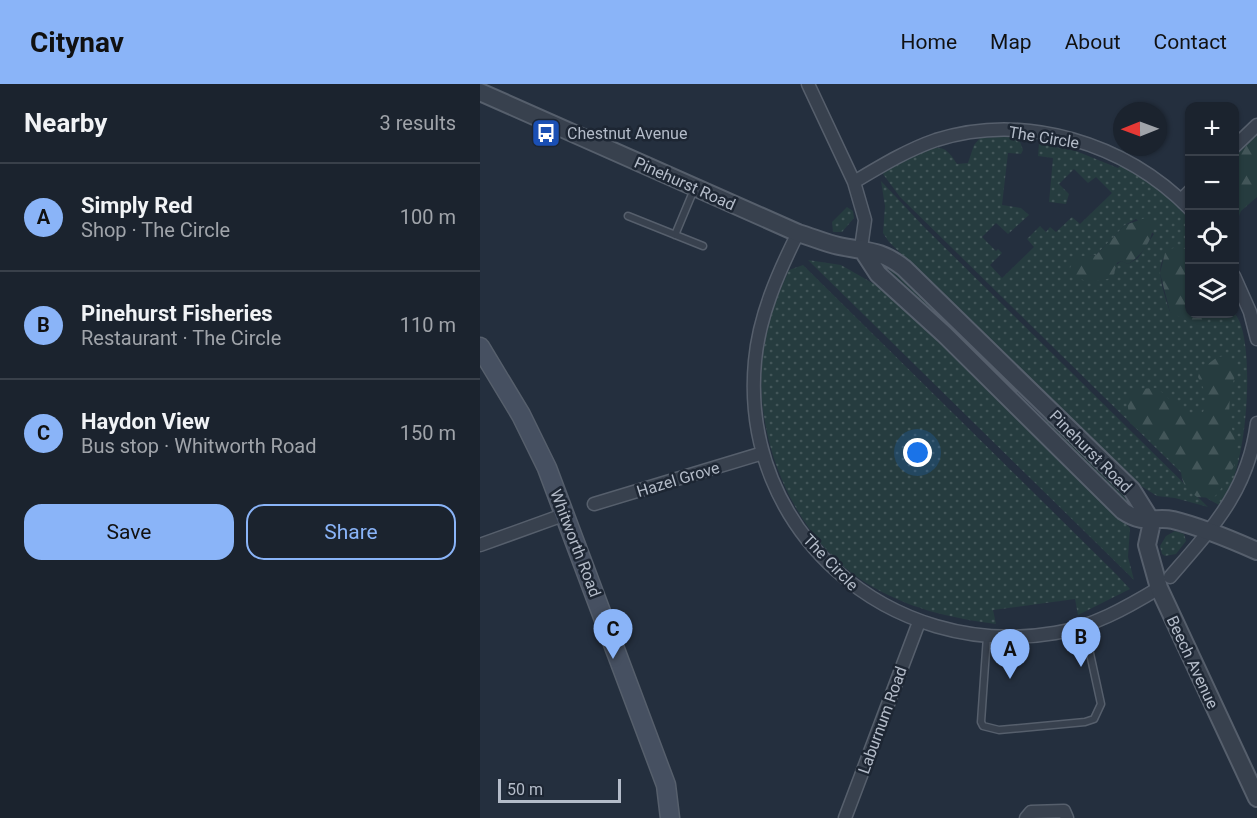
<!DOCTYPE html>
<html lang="en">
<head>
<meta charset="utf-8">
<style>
	body { margin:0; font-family:Roboto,sans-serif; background:#242b36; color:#f1f3f6 }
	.controls { position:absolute; right:18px; top:18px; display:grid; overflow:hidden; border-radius:12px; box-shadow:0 2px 4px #0004 }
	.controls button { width:54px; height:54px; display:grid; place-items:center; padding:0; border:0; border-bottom:2px solid #39404a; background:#1b232e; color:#f1f3f6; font:30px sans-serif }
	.compass { position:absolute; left:633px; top:18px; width:54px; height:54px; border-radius:50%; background:#1b232e; box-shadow:0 2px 4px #0004; rotate:269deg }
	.scale { position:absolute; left:18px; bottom:15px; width:123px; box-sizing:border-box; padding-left:6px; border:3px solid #b4bcc9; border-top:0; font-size:16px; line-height:21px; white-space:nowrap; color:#b4bcc9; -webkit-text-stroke:4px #1d2633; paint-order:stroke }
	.you { position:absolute; left:438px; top:369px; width:21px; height:21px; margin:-15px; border:4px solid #fff; border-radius:50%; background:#1a73e8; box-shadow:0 0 0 9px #1a73e833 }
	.badge { display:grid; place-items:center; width:39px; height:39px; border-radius:50%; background:#8ab4f8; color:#111; font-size:20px; font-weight:700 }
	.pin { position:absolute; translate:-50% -50px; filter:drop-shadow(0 2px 3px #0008) }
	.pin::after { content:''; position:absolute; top:32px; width:21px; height:18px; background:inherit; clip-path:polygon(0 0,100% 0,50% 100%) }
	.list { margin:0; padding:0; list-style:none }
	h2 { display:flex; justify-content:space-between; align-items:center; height:78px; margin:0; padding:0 24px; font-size:26px }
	h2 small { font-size:20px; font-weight:400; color:#a0a4aa }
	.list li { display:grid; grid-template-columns:39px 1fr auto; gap:18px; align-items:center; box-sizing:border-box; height:108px; padding:0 24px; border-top:2px solid #39404a }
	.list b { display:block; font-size:22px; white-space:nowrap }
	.list p { margin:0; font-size:20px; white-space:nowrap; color:#a0a4aa }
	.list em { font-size:20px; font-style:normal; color:#a0a4aa }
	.actions { display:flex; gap:12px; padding:18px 24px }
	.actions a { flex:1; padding:14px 0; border:2px solid #8ab4f8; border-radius:18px; text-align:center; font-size:21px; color:#8ab4f8 }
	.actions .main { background:#8ab4f8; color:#111 }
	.icon { flex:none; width:33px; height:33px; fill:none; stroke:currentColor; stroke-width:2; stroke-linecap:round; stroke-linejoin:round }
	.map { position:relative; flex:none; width:777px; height:734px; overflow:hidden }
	header { display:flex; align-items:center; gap:36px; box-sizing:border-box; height:84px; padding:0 30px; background:#8ab4f8; color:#111 }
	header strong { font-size:28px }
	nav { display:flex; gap:33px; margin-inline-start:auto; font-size:21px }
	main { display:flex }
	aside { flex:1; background:#1b232e }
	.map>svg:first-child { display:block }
</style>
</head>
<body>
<header>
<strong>Citynav</strong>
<nav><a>Home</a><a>Map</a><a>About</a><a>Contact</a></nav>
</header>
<main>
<aside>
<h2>Nearby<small>3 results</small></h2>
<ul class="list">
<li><span class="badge">A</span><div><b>Simply Red</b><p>Shop · The Circle</p></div><em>100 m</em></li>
<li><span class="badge">B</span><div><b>Pinehurst Fisheries</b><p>Restaurant · The Circle</p></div><em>110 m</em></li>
<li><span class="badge">C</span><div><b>Haydon View</b><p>Bus stop · Whitworth Road</p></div><em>150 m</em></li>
</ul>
<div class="actions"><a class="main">Save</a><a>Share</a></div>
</aside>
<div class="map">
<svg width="777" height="734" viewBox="0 0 777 734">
	<defs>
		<pattern id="grass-dots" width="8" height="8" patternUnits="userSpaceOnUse" patternTransform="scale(1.5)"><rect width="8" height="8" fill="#263c3f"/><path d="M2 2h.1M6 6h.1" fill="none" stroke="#435659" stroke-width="1.8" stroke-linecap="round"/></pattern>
		<pattern id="forest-firs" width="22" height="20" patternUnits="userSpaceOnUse" patternTransform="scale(1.5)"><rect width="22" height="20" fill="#263c3f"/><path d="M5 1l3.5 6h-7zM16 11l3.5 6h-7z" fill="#435659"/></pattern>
	</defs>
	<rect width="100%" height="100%" fill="#242f3e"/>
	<path fill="url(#grass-dots)" fill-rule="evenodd" d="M538 52 543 66 541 70 528 69 522 121 541 124 549 131 528 150 516 139 502 153 516 167 518 165 522 169 510 181 522 194 554 163 547 155 560 142 566 148 570 143 576 148 592 133 600 140 632 109 616 93 608 99 594 85 579 100 589 110 586 120 569 118 573 74 558 72 559 60 596 67 638 84 641 81 682 108 709 134V165C667 163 681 201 690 228L727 233 728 230H755C777 254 768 395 739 421L728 415 420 113 403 90C409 81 448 62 460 64 468 65 473 74 477 80L488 79 494 61 500 54ZM656 135 674 150 658 174 648 180 641 177 618 196H613L595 174 616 171 645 141Z
		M401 97 445 144 728 423 695 414 677 412 661 402 409 158 403 149 405 122Z
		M367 123 373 127 374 134 362 148H353L352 138Z
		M328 176 361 181 429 220 494 291 650 444 648 473 654 496Z
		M405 176 492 260 491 263 404 181Z
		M323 181 635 489 650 505 598 531 595 515 513 526 516 540C469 534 427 524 386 499 313 453 272 353 283 269 286 241 297 212 309 186Z
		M563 335H568L653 418 649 421 646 419Z
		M695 447 704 450 706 457 696 470 685 472 682 470 680 462 686 452Z"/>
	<path fill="url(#forest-firs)" d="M777 51V113L761 127 755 142V72Z
		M668 133 673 138C674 156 662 171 648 180L641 177 637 179 633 193C618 199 598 201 590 184L595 173 616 171 645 141Z
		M693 164 709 165 710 230H728L724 239 717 242 690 228 680 189 685 169Z
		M746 271 757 278V286L750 308 749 333 756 360 754 382 739 408 733 414 717 413C694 397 707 389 695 374 684 360 663 352 650 339L647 316 656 305 676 304C692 314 701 334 723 328L728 314 718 293 720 286 736 274Z"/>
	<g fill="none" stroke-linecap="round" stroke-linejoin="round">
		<g stroke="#565f6c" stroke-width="9">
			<path id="service" d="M148 132 223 162
				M195 151 215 103
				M507 552 501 638 503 642 519 646 605 638 614 635 621 620 604 542"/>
		</g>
		<g stroke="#565f6c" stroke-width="15">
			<path id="minor" d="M328 0 374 98 385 136 381 164
				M754 63 777 41
				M374 98C401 82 427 66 456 56 545 28 645 59 710 125
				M701 116 710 107
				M318 149C298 189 279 232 275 277 259 447 410 577 575 549 612 543 646 524 679 504
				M754 192 770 228 777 255
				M114 420 283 369
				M0 461 86 430
				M690 493C733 443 768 407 777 339
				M365 734 439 538
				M546 734 551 728 584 727 587 734"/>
		</g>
		<g stroke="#565f6c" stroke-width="20">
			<path id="tertiary" d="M0 8 318 149C332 153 345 159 359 162 387 168 400 165 424 184L652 406 672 438
				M381 164 398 190 464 250 643 427C665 442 674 432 693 436 721 443 750 455 777 467
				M672 438 667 461 679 504 777 714"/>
		</g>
		<g stroke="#565f6c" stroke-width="21">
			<path id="secondary" d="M0 263 41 331 67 384 186 701 190 734"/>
		</g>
		<use href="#service" stroke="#38414e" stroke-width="6"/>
		<use href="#minor" stroke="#38414e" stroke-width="12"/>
		<use href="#tertiary" stroke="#38414e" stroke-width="16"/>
		<use href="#secondary" stroke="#465061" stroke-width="18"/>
	</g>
	<defs>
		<g id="bus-square" transform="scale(1.5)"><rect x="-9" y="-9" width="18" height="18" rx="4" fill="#1a4fb4" stroke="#1d2633"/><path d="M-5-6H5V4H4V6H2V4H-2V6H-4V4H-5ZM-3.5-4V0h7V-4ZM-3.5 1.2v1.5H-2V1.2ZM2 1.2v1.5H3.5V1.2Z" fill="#fff"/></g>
	</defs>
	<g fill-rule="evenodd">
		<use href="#bus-square" x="66" y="49"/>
	</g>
	<g text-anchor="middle" stroke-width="5" stroke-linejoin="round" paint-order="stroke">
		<g font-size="16" fill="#b4bcc9" stroke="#1d2633" text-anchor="start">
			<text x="87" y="55">Chestnut Avenue</text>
		</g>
		<g font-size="16" fill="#b4bcc9" stroke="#1d2633">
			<text transform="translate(564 53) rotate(9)" y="6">The Circle</text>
			<text transform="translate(205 99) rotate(24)" y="6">Pinehurst Road</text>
			<text transform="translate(611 367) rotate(45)" y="6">Pinehurst Road</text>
			<text transform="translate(198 395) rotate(-17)" y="6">Hazel Grove</text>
			<text transform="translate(96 459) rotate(69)" y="6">Whitworth Road</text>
			<text transform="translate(351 478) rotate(46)" y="6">The Circle</text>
			<text transform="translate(713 578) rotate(65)" y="6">Beech Avenue</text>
			<text transform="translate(402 636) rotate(-70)" y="6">Laburnum Road</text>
		</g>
	</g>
</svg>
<div class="controls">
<button>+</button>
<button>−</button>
<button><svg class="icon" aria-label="locate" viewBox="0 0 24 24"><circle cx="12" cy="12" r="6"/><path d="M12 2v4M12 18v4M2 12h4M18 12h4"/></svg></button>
<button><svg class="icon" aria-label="layers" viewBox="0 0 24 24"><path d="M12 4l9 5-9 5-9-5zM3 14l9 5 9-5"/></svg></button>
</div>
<svg class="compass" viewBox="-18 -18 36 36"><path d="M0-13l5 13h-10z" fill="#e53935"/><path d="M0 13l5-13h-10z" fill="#a0a4aa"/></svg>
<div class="scale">50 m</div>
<div class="you"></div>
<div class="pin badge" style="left:530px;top:595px">A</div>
<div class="pin badge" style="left:601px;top:583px">B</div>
<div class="pin badge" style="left:133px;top:575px">C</div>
</div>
</main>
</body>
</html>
